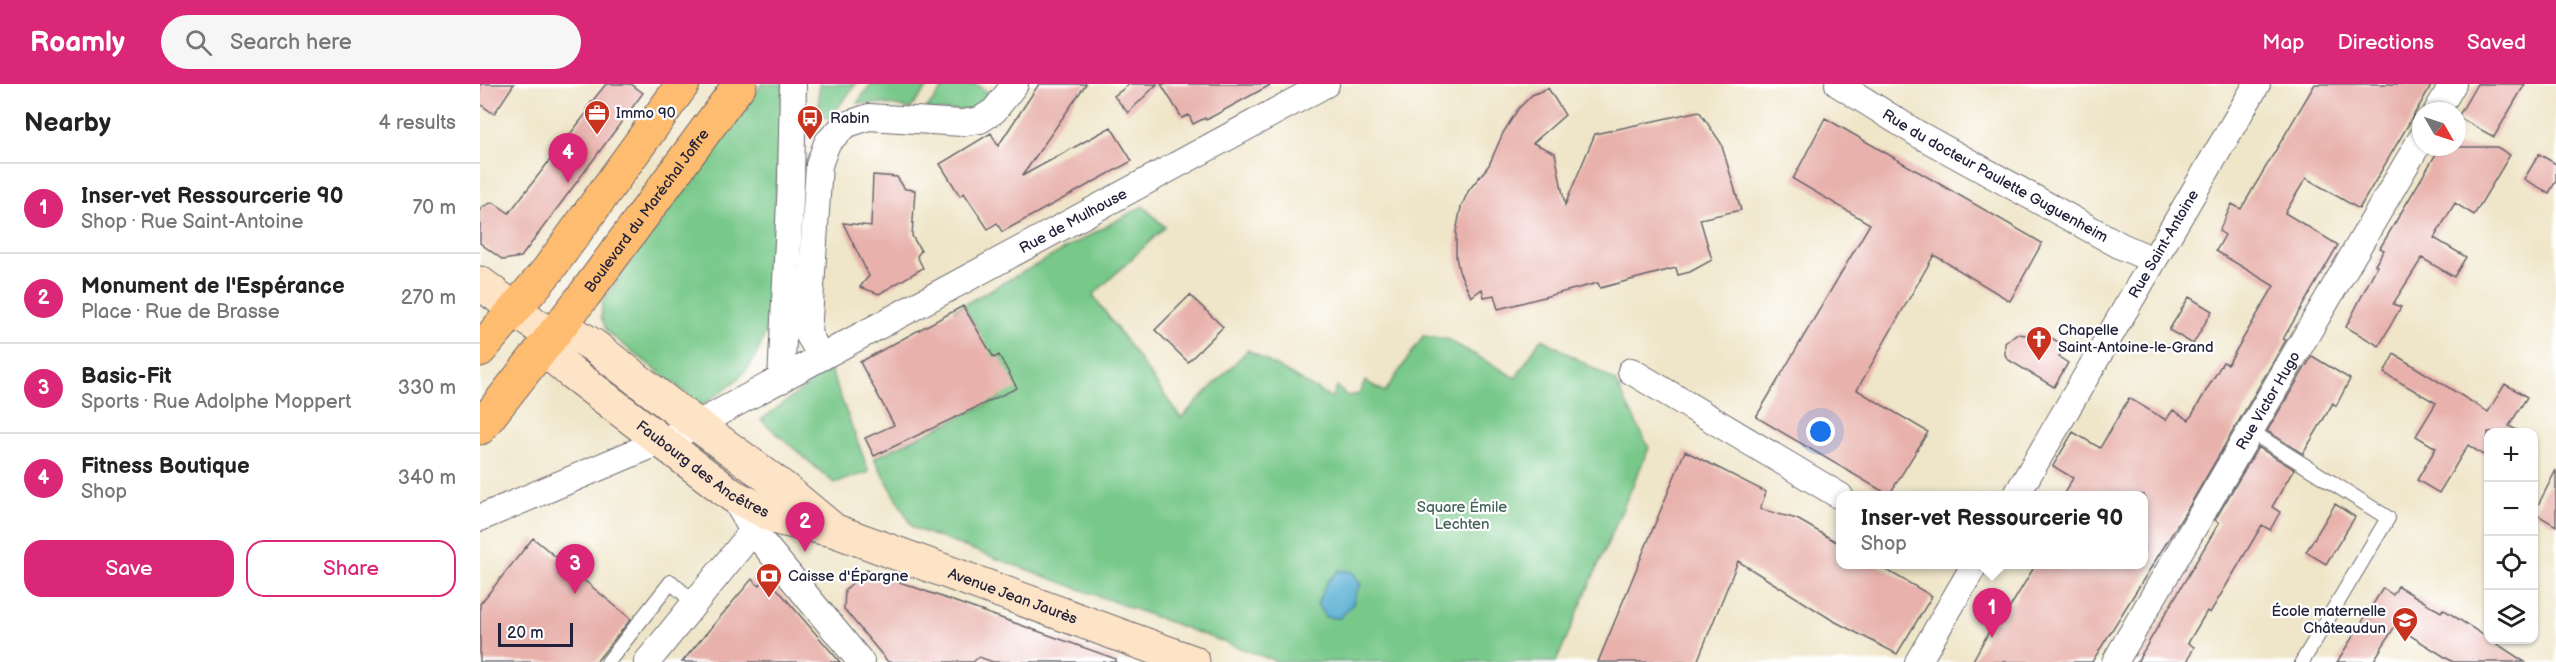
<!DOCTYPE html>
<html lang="en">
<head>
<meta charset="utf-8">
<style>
	body { margin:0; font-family:"Balsamiq Sans",sans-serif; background:#f6f6f6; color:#222 }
	.controls { position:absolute; right:18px; bottom:18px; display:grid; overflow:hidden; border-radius:12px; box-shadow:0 2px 4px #0004 }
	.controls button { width:54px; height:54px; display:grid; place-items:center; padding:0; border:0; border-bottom:2px solid #e0e0e0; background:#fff; color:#222; font:30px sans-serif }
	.compass { position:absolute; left:1932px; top:18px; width:54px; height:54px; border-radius:50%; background:#fff; box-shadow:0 2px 4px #0004; rotate:129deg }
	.scale { position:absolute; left:18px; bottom:15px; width:75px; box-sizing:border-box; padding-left:6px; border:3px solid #22223b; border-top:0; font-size:16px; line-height:21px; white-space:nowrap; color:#22223b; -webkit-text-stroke:4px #fff; paint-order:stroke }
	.you { position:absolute; left:1341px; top:348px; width:21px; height:21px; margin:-15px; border:4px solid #fff; border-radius:50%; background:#1a73e8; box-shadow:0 0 0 9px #1a73e833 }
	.badge { display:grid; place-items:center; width:39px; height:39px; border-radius:50%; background:#db2777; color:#fff; font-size:20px; font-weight:700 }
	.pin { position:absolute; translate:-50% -50px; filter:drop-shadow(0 2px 3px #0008) }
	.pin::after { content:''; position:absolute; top:32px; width:21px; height:18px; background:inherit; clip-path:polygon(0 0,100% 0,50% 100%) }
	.popup { position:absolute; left:1356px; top:407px; width:312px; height:78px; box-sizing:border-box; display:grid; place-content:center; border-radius:12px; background:#fff; filter:drop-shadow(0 2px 4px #0005); font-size:20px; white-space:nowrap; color:#767676 }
	.popup b { font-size:22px; color:#222 }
	.popup::after { content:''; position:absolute; left:50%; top:100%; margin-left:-12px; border:12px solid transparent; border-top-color:#fff }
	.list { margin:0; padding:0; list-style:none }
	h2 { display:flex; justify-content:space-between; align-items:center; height:78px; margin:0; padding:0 24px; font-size:26px }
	h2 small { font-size:20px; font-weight:400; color:#767676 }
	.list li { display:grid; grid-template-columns:39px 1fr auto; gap:18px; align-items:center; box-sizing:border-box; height:90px; padding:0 24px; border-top:2px solid #e0e0e0 }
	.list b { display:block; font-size:22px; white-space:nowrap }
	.list p { margin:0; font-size:20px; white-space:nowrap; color:#767676 }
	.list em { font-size:20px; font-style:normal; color:#767676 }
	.actions { display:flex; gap:12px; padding:18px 24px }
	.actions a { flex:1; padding:14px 0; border:2px solid #db2777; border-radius:18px; text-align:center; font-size:21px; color:#db2777 }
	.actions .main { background:#db2777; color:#fff }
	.icon { flex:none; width:33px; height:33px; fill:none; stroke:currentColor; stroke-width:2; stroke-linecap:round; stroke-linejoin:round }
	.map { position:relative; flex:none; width:2076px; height:578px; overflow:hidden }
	header { display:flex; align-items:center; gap:36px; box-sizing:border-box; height:84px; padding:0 30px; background:#db2777; color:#fff }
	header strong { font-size:28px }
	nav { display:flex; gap:33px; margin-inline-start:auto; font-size:21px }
	.search { width:420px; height:54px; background:#f6f6f6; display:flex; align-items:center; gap:15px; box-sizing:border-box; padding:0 21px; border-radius:33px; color:#767676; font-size:22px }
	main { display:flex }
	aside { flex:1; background:#fff }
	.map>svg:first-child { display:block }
</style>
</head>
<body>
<header>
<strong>Roamly</strong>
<div class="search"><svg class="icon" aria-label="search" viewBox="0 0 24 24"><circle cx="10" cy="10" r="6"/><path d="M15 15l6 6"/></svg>Search here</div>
<nav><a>Map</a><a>Directions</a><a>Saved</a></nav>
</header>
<main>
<aside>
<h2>Nearby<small>4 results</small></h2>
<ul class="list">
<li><span class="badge">1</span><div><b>Inser-vet Ressourcerie 90</b><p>Shop · Rue Saint-Antoine</p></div><em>70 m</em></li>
<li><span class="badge">2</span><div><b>Monument de l'Espérance</b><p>Place · Rue de Brasse</p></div><em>270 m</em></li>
<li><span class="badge">3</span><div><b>Basic-Fit</b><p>Sports · Rue Adolphe Moppert</p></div><em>330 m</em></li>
<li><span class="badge">4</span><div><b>Fitness Boutique</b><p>Shop</p></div><em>340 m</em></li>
</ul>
<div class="actions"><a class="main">Save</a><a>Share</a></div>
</aside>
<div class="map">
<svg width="2076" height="578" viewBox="0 0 2076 578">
	<rect width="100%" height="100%" fill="#fff"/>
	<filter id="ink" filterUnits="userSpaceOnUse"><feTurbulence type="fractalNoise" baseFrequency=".0167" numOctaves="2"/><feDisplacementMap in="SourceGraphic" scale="12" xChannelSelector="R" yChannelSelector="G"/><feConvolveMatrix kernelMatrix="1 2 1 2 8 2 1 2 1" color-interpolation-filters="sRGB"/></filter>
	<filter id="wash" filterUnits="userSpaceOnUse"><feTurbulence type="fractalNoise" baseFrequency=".008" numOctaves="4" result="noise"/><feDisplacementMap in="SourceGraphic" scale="24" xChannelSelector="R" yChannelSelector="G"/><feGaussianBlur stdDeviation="1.35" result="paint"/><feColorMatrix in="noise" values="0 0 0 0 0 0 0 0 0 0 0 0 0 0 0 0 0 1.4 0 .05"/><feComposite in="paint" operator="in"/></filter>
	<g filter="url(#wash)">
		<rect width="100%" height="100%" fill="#efe5c8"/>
		<path fill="#77c889" stroke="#4c7562" stroke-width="1.5" d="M282 0H303L289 232C280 280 261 296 222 321L127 248 121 233 123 216Z
			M339 0H376L349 35 339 30Z
			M391 0H450L430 25 404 20 377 19Z
			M466 0H496L509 9 497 26 445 27Z
			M663 122 685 143 613 211 701 334 768 266 851 314 857 303 867 312 879 310 885 297 905 308 943 252 967 255 1036 294 1060 256 1063 255 1135 297 1169 364 1076 578H798L433 444 394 374 520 314 488 253 498 247 484 223 474 229V226Z
			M350 285 389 388 354 399 281 336Z"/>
		<path fill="#55aed2" stroke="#3c6886" stroke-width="1.5" d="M859 486 873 488 881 501 876 508 873 520 860 534 845 533 837 520 847 498Z"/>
		<g id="blocks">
			<path fill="#e8b1ab" d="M0 0H34L14 30 0 20Z
				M126 0H151L163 9 41 173 23 176 0 159V124L13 118 29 129 108 27 106 25Z
				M559 0H606L542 92 631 43 652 77 522 148 517 139 508 145 484 109 480 112 460 80 511 49 518 62Z
				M650 0H677L648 29 634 12Z
				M681 0H792L726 36 725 34 713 40 709 31 702 34Z
				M1835 0H1952L1879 125 1826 94 1805 129 1858 161 1803 255 1806 256 1710 421 1612 578H1492L1515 537 1520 540 1556 480H1664V411H1583L1593 394 1573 382 1593 348 1620 364 1649 314 1686 336 1693 326 1709 336 1743 278 1748 280 1794 202 1736 167 1745 151 1739 147 1752 120 1761 125Z
				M1997 0H2045L2014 53 1978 33Z
				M1068 4 1085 31 1053 59 1075 69 1085 121 1115 50 1219 27 1241 59 1261 126 1220 135 1232 176 1210 188 1198 191 1196 184 1120 204 1118 199 1018 225 1014 211 1004 213 1002 205 991 213 979 187 976 173V148L981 123 989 106 1009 81 1023 49 1038 25 1052 11Z
				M1345 34 1562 159 1530 217 1454 171 1377 306 1448 348 1409 411 1276 333 1390 140 1313 95Z
				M1960 63H2017L2030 71 1994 131 1975 119 1954 154 1986 173 1974 193 1942 174 1913 220 1921 223 1899 262 1866 243 1897 182 1895 181 1904 166 1900 164Z
				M2059 70 2076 80V97L2069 109 2044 95Z
				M393 91 417 93 425 105 435 106 432 152 441 167 437 172 443 184 399 210 380 203 389 192 363 139 391 142Z
				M710 211 743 243 708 278 675 246Z
				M1709 213 1732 227 1713 260 1689 246Z
				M483 222 514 274 519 271 537 304 394 372 385 354 414 341 380 278Z
				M1536 250 1570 253 1585 262 1579 273 1588 279 1574 303 1527 275 1525 270V259Z
				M1914 270 2008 328 2025 300 2047 313 2029 342 2040 348H2008V374L1988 361 1959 409 1937 396 1956 364 1936 352 1956 319 1904 289Z
				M1832 272 1870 295 1856 322 1853 319 1823 370 1787 347Z
				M1778 363 1814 385 1792 423 1800 428 1790 446 1782 441 1730 529 1727 527 1708 559 1714 563 1707 578H1657L1739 439 1735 436Z
				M1205 367 1286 408 1280 425 1317 435 1360 460V480H1396L1452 512 1417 570 1352 536 1258 477 1217 578H1118Z
				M2076 386V442L2054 429Z
				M1855 420 1875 433 1846 480 1826 468Z
				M53 454 151 535 116 578H0V520Z
				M386 486 636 575V578H513L499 573 493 578H408L364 525 365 506Z
				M287 493 360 578H202L272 495 279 502Z
				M1918 502 1961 528 1963 525 2045 578H1973L1915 542 1893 578H1857L1903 504 1913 511Z"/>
		</g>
	</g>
	<g filter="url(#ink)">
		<use href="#blocks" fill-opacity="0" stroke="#6a666c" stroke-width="1.5"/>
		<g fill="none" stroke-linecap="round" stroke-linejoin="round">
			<g stroke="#6a666c" stroke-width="16">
				<path id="service" d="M1770 347 1908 434 1822 578
					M128 578 191 498 214 519"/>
			</g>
			<g stroke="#6a666c" stroke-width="28">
				<g id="minor">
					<path id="s1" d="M1358 0 1438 50 1641 162 1673 176"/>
					<path d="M1957 27 1973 0"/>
					<path d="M342 273 328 250 339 81 347 59 365 41 389 33 482 39 500 36 514 27 535 0"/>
					<path d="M1151 287 1360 412"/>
					<path d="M301 296 311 97 313 0"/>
					<path d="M253 412 273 447 381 578"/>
					<path id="s2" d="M1536 412 1777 0"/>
					<path id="s3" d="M0 434 203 348 846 0"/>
					<path d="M167 578 273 447"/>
					<path d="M1438 578 1495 480"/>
					<path id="s4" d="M1635 578 1941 55"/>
				</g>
			</g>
			<g stroke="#6a666c" stroke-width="35">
				<g id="secondary">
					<path id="s5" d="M0 199 72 253 77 276 92 289 253 412 300 435 353 446 713 578"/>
					<path d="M72 253 95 250 114 262 193 323 302 403 350 443"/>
				</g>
			</g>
			<g stroke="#6a666c" stroke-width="35">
				<g id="primary">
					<path d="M0 266 68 186 203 0"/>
					<path id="s6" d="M0 344 105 210 260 0"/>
				</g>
			</g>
			<use href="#service" stroke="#fff" stroke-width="14"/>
			<use href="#minor" stroke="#fff" stroke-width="26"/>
			<use href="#secondary" stroke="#fee4c6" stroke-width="33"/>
			<use href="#primary" stroke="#fdbc70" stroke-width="33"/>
		</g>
	</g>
	<defs>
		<g id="office-pin" transform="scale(1.35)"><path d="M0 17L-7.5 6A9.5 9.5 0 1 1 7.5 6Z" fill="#c8321e" stroke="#fff"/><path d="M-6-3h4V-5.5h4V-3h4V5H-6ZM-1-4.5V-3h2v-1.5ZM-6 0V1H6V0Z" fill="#fff"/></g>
		<g id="bus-pin" transform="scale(1.35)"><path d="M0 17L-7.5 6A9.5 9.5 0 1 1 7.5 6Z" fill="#c8321e" stroke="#fff"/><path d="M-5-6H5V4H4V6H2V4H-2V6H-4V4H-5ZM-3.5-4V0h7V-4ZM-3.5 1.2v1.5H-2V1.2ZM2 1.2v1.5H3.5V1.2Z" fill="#fff"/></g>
		<g id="church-pin" transform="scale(1.35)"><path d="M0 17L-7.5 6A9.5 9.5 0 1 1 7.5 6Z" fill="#c8321e" stroke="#fff"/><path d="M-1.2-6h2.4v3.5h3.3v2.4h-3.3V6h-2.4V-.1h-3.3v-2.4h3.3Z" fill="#fff"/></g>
		<g id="bank-pin" transform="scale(1.35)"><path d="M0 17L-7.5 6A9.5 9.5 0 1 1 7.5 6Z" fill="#c8321e" stroke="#fff"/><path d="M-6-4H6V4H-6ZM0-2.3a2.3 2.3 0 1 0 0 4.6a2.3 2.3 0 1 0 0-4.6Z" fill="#fff"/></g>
		<g id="school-pin" transform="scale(1.35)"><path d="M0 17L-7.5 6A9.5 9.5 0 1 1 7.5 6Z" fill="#c8321e" stroke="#fff"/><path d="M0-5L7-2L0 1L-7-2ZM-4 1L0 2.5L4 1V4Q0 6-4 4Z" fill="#fff"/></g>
	</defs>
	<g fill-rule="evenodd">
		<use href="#office-pin" x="117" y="29"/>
		<use href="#bus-pin" x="330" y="34"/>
		<use href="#church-pin" x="1559" y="255"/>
		<use href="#bank-pin" x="289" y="492"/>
		<use href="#school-pin" x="1925" y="536"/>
	</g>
	<g text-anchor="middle" stroke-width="4.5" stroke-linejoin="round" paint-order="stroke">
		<g font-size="15" fill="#22223b" stroke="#fff" text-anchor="start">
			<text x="136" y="34">Immo 90</text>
			<text x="350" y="39">Rabin</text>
			<text x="1578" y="251">Chapelle<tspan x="1578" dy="17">Saint-Antoine-le-Grand</tspan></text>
			<text x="308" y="497">Caisse d'Épargne</text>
			<text x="1906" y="532" text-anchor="end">École maternelle<tspan x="1906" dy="17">Châteaudun</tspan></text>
		</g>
		<g font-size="15" fill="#22223b" stroke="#fff">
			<text dy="5" stroke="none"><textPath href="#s1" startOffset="182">Rue du docteur Paulette Guguenheim</textPath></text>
			<text dy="5" stroke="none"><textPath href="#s6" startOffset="274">Boulevard du Maréchal Joffre</textPath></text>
			<text dy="5" stroke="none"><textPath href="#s3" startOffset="664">Rue de Mulhouse</textPath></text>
			<text dy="5" stroke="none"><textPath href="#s2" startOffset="292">Rue Saint-Antoine</textPath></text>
			<text dy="5" stroke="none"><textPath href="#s4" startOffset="303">Rue Victor Hugo</textPath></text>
			<text dy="5" stroke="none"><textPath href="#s5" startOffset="296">Faubourg des Ancêtres</textPath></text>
			<text dy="5" stroke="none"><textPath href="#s5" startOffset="634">Avenue Jean Jaurès</textPath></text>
		</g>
		<g font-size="15" fill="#44645a" stroke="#fff">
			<text x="982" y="428">Square Émile<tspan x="982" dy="17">Lechten</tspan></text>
		</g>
	</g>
</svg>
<div class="controls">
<button>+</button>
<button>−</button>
<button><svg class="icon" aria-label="locate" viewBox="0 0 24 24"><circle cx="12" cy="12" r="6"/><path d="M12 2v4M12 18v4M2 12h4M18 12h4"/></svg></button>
<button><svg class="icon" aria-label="layers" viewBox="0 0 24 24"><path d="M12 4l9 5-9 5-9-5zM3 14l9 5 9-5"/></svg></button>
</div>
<svg class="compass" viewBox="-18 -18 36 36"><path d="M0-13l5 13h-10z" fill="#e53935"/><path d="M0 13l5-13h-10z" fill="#767676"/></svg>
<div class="scale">20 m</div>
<div class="you"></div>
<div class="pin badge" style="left:1512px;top:554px">1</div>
<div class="popup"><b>Inser-vet Ressourcerie 90</b>Shop</div>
<div class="pin badge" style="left:325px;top:468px">2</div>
<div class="pin badge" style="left:95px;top:510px">3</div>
<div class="pin badge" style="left:88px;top:99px">4</div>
</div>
</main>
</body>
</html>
